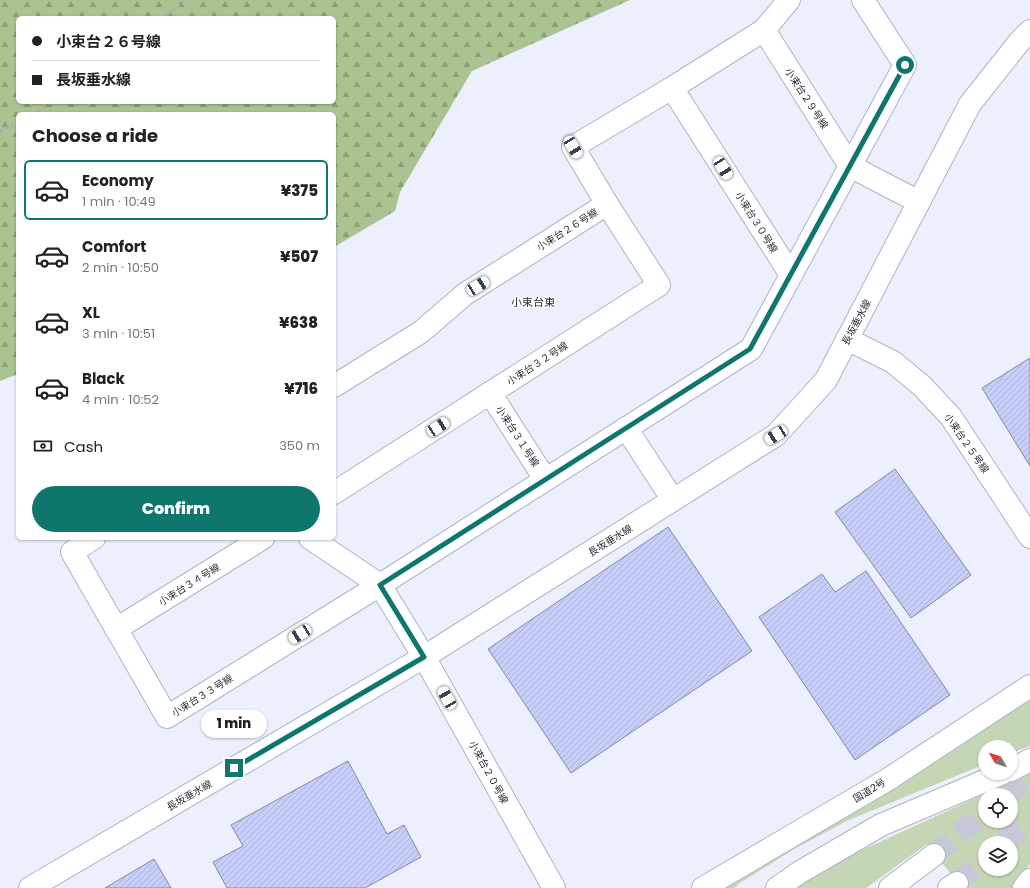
<!DOCTYPE html>
<meta charset="utf-8">
<style>
:root{--surface:#fff;--page:#f2f2f2;--text:#222;--muted:#767676;--line:#e0e0e0;--accent:#0f766e}
body{margin:0;font-family:Poppins,"Noto Sans JP",sans-serif;background:var(--page);color:var(--text);height:100vh;display:flex;flex-direction:column;font-size:15px;white-space:nowrap}
*{box-sizing:border-box;margin:0}
p{font-size:13px;color:var(--muted)}
.icon{flex:none;width:22px;height:22px;fill:none;stroke:currentColor;stroke-width:2;stroke-linecap:round;stroke-linejoin:round}
.map{position:relative;flex:1;overflow:hidden}
.panel{position:absolute;left:16px;top:112px;width:320px;height:428px;display:flex;flex-direction:column;background:var(--surface);border-radius:6px;box-shadow:0 1px 3px #0004}
.panel>*{flex:none}
.top-card{position:absolute;left:16px;top:16px;width:320px;height:88px;border-radius:6px;box-shadow:0 1px 3px #0004;display:grid;align-content:center;height:88px;padding:0 16px;background:var(--surface)}
.needle{width:26px;rotate:309deg}
.fabs{position:absolute;left:978px;top:740px;display:grid;gap:8px}
.fabs a{display:grid;place-items:center;width:40px;height:40px;border-radius:50%;background:var(--surface);box-shadow:0 1px 3px #0004;font-size:20px}
.end{position:absolute;width:18px;height:18px;margin:-9px;border:5px solid #0f766e;background:#fff;box-shadow:0 0 0 2px #fff}
.from{border-radius:50%}
.bubble{position:absolute;height:28px;border-radius:14px;background:var(--surface);box-shadow:0 1px 3px #0004;font-size:13px;font-weight:800;line-height:28px;text-align:center}
.car{position:absolute;width:12px;height:24px;margin:-12px -6px;border-radius:5px;box-shadow:0 0 3px 1px #0007;background:linear-gradient(#fff 24%,#345 0 40%,#fff 0 76%,#345 0 86%,#fff 0)}
.top-card b{display:flex;align-items:center;gap:14px;height:38px;font-size:15px}
.top-card b+b{border-top:1px solid var(--line)}
.top-card i{width:10px;height:10px;background:var(--text)}
ul{padding:0;list-style:none}
li{display:flex;align-items:center;gap:12px;height:60px;margin:0 8px 6px;padding:0 8px;border:2px solid transparent;border-radius:6px}
li div{flex:1}
li b{display:block;font-size:15px}
li em{font-style:normal;font-weight:800}
li.active{border-color:var(--accent)}
li>.icon{width:36px;height:36px;stroke-width:1.5}
h2{padding:0 16px;font-size:18px;line-height:48px}
.pay{display:flex;align-items:center;gap:10px;height:44px;padding:0 16px;font-size:15px}
.pay p{margin-inline-start:auto}
.button{display:flex;gap:8px;margin-top:auto;padding:8px 16px}
.button a{flex:1;height:46px;border-radius:24px;background:var(--accent);color:#fff;font-size:16px;font-weight:800;line-height:46px;text-align:center}
.map>svg:first-child{display:block}
</style>
<div class="map">
<svg width="1030" height="888" viewBox="0 0 1030 888">
<defs>
<pattern id="forest-firs" width="22" height="20" patternUnits="userSpaceOnUse"><rect width="22" height="20" fill="#abc390"/><path d="M5 1l3.5 6h-7zM16 11l3.5 6h-7z" fill="#8c9f76"/></pattern>
<pattern id="building-hatch" width="6" height="6" patternUnits="userSpaceOnUse"><rect width="6" height="6" fill="#c6cef9"/><path d="M-1 1l2-2M0 6l6-6M5 7l2-2" fill="none" stroke="#aab1d6"/></pattern>
</defs>
<rect width="100%" height="100%" fill="#eceffe"/>
<g fill="#c5d6b4" fill-rule="evenodd">
<path d="M1030 695V746L1011 753V747H985V764L849 820 794 849 740 883 734 888H720Z"/>
<path d="M1030 773V864L1013 888H962L927 844 866 888H796L836 862ZM985 795H1011V821H985ZM985 843H1011V869H985Z"/>
</g>
<path fill="url(#forest-firs)" fill-rule="evenodd" d="M0 0H630L472 71 400 192 395 211 334 247V114H18V374L0 381ZM18 18H334V102H18Z"/>
<g fill="url(#building-hatch)" stroke="#868997">
<path d="M1030 358V466L982 388Z"/>
<path d="M895 469 971 575 911 618 835 512Z"/>
<path d="M668 527 752 651 571 773 488 649Z"/>
<path d="M866 571 950 695 855 760 759 617 822 574 835 592Z"/>
<path d="M348 761 387 834 404 825 421 857 365 888H227L213 862 243 846 231 825Z"/>
<path d="M154 859 171 888H105Z"/>
</g>
<g fill="none" stroke-linecap="round" stroke-linejoin="round">
<g stroke="#c6c9d6" stroke-width="22" stroke-dasharray="22 11" stroke-linecap="butt">
<path d="M1006 795 1030 775"/>
<path d="M1004 843 1030 821"/>
<path d="M934 855 985 812"/>
<path d="M957 883 985 859"/>
</g>
<defs>
<g id="minor">
<path d="M764 30 850 166 919 202"/>
<path d="M672 88 791 275"/>
<path d="M847 339 893 362 922 386 951 417 1030 537"/>
<path d="M334 386 421 332 465 294 607 204 573 147 672 88 764 30 789 0"/>
<path d="M490 393 545 479"/>
<path d="M626 428 673 500"/>
<path d="M334 493 659 285 607 204"/>
<path d="M94 538 72 552 167 717 380 585 751 349 905 65 863 0"/>
<path d="M310 538 380 585 424 657 554 888"/>
<path d="M116 629 263 538"/>
</g>
<path id="major" d="M30 888 424 657 776 435 826 380 970 104 1020 41 1030 31"/>
<g id="highway">
<path d="M1011 770 1030 760"/>
<path d="M703 888 887 780 1030 686"/>
<path d="M777 888 800 872 881 825 1003 773"/>
<path d="M890 888 934 855"/>
<path d="M949 888 957 883"/>
<path d="M1024 888 1030 880"/>
</g>
</defs>
<use href="#minor" stroke="#afb3c1" stroke-width="24"/>
<use href="#major" stroke="#afb3c1" stroke-width="24"/>
<use href="#highway" stroke="#afb3c1" stroke-width="24"/>
<g stroke="#a9abb7" stroke-width="2.5" stroke-dasharray="3 3" stroke-linecap="butt">
<path d="M163 18 186 0"/>
<path d="M33 114 43 109 52 102"/>
<path d="M0 131 18 122"/>
</g>
<use href="#minor" stroke="#fff" stroke-width="22"/>
<use href="#major" stroke="#fff" stroke-width="22"/>
<use href="#highway" stroke="#fff" stroke-width="22"/>
</g>
<g fill="none" stroke-linecap="round" stroke-linejoin="round">
<path stroke="#0f766e" stroke-width="5" d="M234 768 424 657 380 585 750 349 905 65"/>
</g>
<g text-anchor="middle" stroke-width="3" stroke-linejoin="round" paint-order="stroke">
<g font-size="10" fill="#2e2f35" stroke="#fff">
<text transform="translate(807 98) rotate(57)" y="4">小束台２９号線</text>
<text transform="translate(757 222) rotate(58)" y="4">小束台３０号線</text>
<text transform="translate(567 229) rotate(-32)" y="4">小束台２６号線</text>
<text transform="translate(856 322) rotate(-62)" y="4">長坂垂水線</text>
<text transform="translate(537 363) rotate(-33)" y="4">小束台３２号線</text>
<text transform="translate(518 436) rotate(57)" y="4">小束台３１号線</text>
<text transform="translate(967 443) rotate(55)" y="4">小束台２５号線</text>
<text transform="translate(610 540) rotate(-32)" y="4">長坂垂水線</text>
<text transform="translate(189 584) rotate(-32)" y="4">小束台３４号線</text>
<text transform="translate(202 695) rotate(-32)" y="4">小束台３３号線</text>
<text transform="translate(489 772) rotate(61)" y="4">小束台２０号線</text>
<text transform="translate(869 790) rotate(-31)" y="4">国道2号</text>
<text transform="translate(189 795) rotate(-30)" y="4">長坂垂水線</text>
</g>
<g font-size="11" fill="#2e2f35" stroke="#fff">
<text x="533" y="306">小束台東</text>
</g>
</g>
</svg>
<div class="fabs">
<a><svg class="needle" viewBox="-14 -14 28 28"><path d="M0-13l5 13h-10z" fill="#e53935"/><path d="M0 13l5-13h-10z" fill="#767676"/></svg></a>
<a><svg class="icon" aria-label="locate" viewBox="0 0 24 24"><circle cx="12" cy="12" r="6"/><path d="M12 2v4M12 18v4M2 12h4M18 12h4"/></svg></a>
<a><svg class="icon" aria-label="layers" viewBox="0 0 24 24"><path d="M12 4l9 5-9 5-9-5zM3 14l9 5 9-5"/></svg></a>
</div>
<i class="end from" style="left:905px;top:65px"></i>
<i class="end" style="left:234px;top:768px"></i>
<div class="bubble" style="left:201px;top:710px;width:66px">1 min</div>
<i class="car" style="left:573px;top:147px;rotate:149deg"></i>
<i class="car" style="left:723px;top:168px;rotate:148deg"></i>
<i class="car" style="left:478px;top:286px;rotate:58deg"></i>
<i class="car" style="left:438px;top:427px;rotate:57deg"></i>
<i class="car" style="left:776px;top:435px;rotate:238deg"></i>
<i class="car" style="left:300px;top:634px;rotate:238deg"></i>
<i class="car" style="left:447px;top:698px;rotate:330deg"></i>
<div class="top-card">
<b><i class="from"></i>小束台２６号線</b>
<b><i></i>長坂垂水線</b>
</div>
<section class="panel">
<h2>Choose a ride</h2>
<ul>
<li class="active"><svg class="icon" aria-label="car" viewBox="0 0 24 24"><path d="M5 17H2v-5l4-1 3-4h7l3 4 3 1v5h-3M9 17h6M6 11h13"/><circle cx="7" cy="17" r="2"/><circle cx="17" cy="17" r="2"/></svg><div><b>Economy</b><p>1 min · 10:49</p></div><em>¥375</em></li>
<li><svg class="icon" aria-label="car" viewBox="0 0 24 24"><path d="M5 17H2v-5l4-1 3-4h7l3 4 3 1v5h-3M9 17h6M6 11h13"/><circle cx="7" cy="17" r="2"/><circle cx="17" cy="17" r="2"/></svg><div><b>Comfort</b><p>2 min · 10:50</p></div><em>¥507</em></li>
<li><svg class="icon" aria-label="car" viewBox="0 0 24 24"><path d="M5 17H2v-5l4-1 3-4h7l3 4 3 1v5h-3M9 17h6M6 11h13"/><circle cx="7" cy="17" r="2"/><circle cx="17" cy="17" r="2"/></svg><div><b>XL</b><p>3 min · 10:51</p></div><em>¥638</em></li>
<li><svg class="icon" aria-label="car" viewBox="0 0 24 24"><path d="M5 17H2v-5l4-1 3-4h7l3 4 3 1v5h-3M9 17h6M6 11h13"/><circle cx="7" cy="17" r="2"/><circle cx="17" cy="17" r="2"/></svg><div><b>Black</b><p>4 min · 10:52</p></div><em>¥716</em></li>
</ul>
<div class="pay"><svg class="icon" aria-label="cash" viewBox="0 0 24 24"><path d="M3 7h18v10H3z"/><circle cx="12" cy="12" r="2"/></svg>Cash<p>350 m</p></div>
<div class="button"><a>Confirm</a></div>
</section>
</div>
